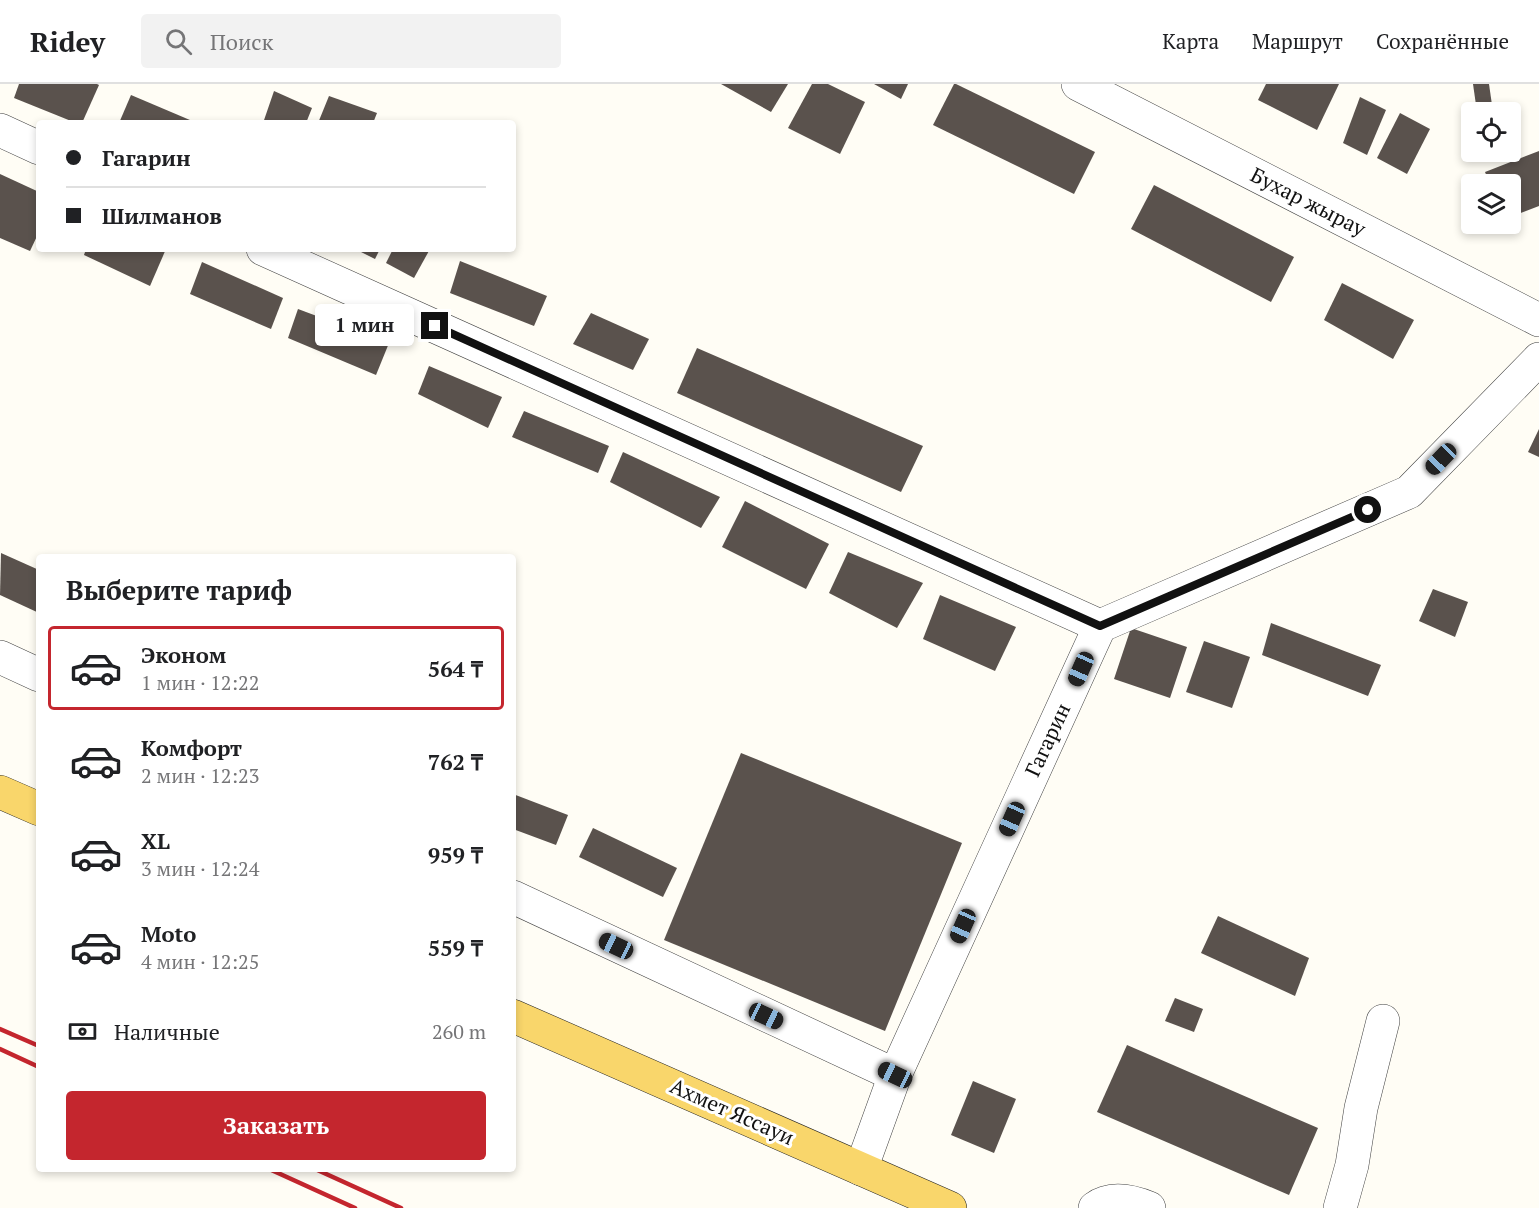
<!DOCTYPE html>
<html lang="ru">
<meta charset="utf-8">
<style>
:root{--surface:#fff;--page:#f2f2f2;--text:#202124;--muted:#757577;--line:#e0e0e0;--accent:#c4262e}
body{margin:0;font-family:"PT Serif",serif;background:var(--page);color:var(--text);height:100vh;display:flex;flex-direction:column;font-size:22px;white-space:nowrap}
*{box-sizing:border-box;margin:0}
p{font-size:20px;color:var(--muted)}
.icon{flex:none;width:33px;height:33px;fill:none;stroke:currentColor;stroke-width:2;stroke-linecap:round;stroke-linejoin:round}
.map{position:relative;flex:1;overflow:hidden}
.sheet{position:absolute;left:36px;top:470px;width:480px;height:618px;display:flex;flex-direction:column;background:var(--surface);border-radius:6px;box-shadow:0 3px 9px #0003}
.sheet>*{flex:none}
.guide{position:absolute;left:36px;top:36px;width:480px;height:132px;border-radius:6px;box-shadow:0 3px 9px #0003;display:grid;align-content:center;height:132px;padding:0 30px;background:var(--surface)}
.buttons{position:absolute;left:1461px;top:18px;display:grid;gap:12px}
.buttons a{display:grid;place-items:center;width:60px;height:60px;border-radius:6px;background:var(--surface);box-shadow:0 3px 9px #0003;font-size:30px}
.end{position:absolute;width:27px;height:27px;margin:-14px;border:8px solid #111;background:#fff;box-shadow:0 0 0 3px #fff}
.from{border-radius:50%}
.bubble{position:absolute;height:42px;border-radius:6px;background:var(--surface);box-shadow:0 3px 9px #0003;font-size:20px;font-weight:800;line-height:42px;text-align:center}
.car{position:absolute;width:18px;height:36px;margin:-18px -9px;border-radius:8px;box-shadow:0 0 4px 2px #0007;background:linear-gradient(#222 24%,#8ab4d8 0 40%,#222 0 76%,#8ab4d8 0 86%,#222 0)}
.guide b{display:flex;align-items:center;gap:21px;height:57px;font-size:22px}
.guide b+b{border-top:2px solid var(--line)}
.guide i{width:15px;height:15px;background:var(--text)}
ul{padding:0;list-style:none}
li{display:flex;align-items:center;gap:18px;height:84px;margin:0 12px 9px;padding:0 18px;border:3px solid transparent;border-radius:6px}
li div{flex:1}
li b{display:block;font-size:22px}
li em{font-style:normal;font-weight:800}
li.active{border-color:var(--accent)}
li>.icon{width:54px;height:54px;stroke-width:1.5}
h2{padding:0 30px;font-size:27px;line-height:72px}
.pay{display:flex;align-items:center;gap:15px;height:66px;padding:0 30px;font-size:22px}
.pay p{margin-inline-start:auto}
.action{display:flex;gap:12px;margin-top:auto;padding:12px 30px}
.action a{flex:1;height:69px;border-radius:6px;background:var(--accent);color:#fff;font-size:24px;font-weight:800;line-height:69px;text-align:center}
header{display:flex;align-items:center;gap:36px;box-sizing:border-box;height:84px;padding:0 30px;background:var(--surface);border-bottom:2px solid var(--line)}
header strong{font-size:28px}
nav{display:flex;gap:33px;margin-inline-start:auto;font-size:21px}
.search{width:420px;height:54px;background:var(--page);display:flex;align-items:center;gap:15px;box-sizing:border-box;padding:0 21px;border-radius:6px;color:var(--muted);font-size:22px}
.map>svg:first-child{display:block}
</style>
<header>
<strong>Ridey</strong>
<div class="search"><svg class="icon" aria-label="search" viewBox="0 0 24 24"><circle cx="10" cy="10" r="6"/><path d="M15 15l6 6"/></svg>Поиск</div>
<nav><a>Карта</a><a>Маршрут</a><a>Сохранённые</a></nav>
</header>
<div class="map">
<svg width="1539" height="1124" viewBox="0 0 1539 1124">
<rect width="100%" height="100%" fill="#fffdf5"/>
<g fill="#5a524d">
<path d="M19 0H97L99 1 82 39H76L14 14Z"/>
<path d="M721 0H788L771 28Z"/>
<path d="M812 0H828L865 18 840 70 788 44Z"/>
<path d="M874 0H908L901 15Z"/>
<path d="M954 0H956L1095 68 1074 110 933 41Z"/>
<path d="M1266 0H1339L1317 46 1258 16Z"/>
<path d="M1473 0H1489L1493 28H1477Z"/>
<path d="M274 7 312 24 306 39H263Z"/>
<path d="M131 11 197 39H119Z"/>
<path d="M329 12 377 29 373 39H318Z"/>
<path d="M1360 13 1386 26 1367 71 1343 59Z"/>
<path d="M1400 29 1430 45 1407 90 1377 74Z"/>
<path d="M1539 67V122L1510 133V100H1490L1485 88Z"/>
<path d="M0 90 39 108V148L30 167 0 154Z"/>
<path d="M1154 101 1294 173 1271 218 1131 145Z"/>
<path d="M86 165H166L150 202 84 171Z"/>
<path d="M355 165H380L375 175Z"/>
<path d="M393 165H430L414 194 386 179Z"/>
<path d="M460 177 547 212 534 242 450 209Z"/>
<path d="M202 178 283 214 271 245 190 210Z"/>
<path d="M1342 199 1414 236 1393 275 1324 236Z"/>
<path d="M298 225 389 259 376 291 288 254Z"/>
<path d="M591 229 649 255 633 286 573 260Z"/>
<path d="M697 264 923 362 901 408 677 309Z"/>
<path d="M429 282 502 313 488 344 418 310Z"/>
<path d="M524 327 609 362 598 389 512 353Z"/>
<path d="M1539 345V373L1528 368Z"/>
<path d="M623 368 720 413 701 444 610 398Z"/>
<path d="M745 417 829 460 806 505 722 463Z"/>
<path d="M848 468 923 499 897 544 829 509Z"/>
<path d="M1 469 39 486V529L0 511Z"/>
<path d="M1433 505 1468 518 1455 553 1419 537Z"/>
<path d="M940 511 1016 543 995 587 923 555Z"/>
<path d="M1271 539 1381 581 1368 612 1262 571Z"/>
<path d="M1131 544 1187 563 1170 614 1114 595Z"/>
<path d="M1204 557 1250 573 1232 624 1186 608Z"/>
<path d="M741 669 962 759 885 947 664 856Z"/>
<path d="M513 710 568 731 556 761 513 745Z"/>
<path d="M593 744 677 784 663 813 579 773Z"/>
<path d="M1218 832 1309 874 1295 912 1201 869Z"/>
<path d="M1175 914 1203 925 1194 948 1165 937Z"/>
<path d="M1127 961 1318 1044 1289 1111 1097 1028Z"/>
<path d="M973 997 1016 1015 994 1069 951 1051Z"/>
</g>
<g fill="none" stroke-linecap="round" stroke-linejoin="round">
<defs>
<g id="minor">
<path d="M1078 0 1539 236"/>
<path d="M0 46 39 64"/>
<path d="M263 165 1100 542"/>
<path d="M0 573 39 591"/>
<path d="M513 813 895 991"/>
<path d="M861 1085 895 991 1100 542 1409 408 1539 275"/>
<path d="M1095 1124C1111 1112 1132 1117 1149 1124"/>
<path d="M1340 1124 1352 1081 1361 1024 1383 937"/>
</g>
<g id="major">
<path d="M0 708 39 725"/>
<path d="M513 932 950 1124"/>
</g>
</defs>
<use href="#minor" stroke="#444" stroke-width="34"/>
<use href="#major" stroke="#222" stroke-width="34"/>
<use href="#minor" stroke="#fff" stroke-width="33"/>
<use href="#major" stroke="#f9d66b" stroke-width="33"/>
<g stroke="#c4262e" stroke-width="4.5">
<path d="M0 945 39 962"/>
<path d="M0 965 39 983"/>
<path d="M267 1084 355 1124"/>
<path d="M313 1084 401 1124"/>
</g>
</g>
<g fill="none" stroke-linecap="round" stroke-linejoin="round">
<path stroke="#111" stroke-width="8" d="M435 242 1100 542 1368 426"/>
</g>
<g text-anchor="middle" stroke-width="6" stroke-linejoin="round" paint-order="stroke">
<g font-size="21" fill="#111" stroke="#fff">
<text transform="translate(1308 118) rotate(27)" y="7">Бухар жырау</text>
<text transform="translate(1048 656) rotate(-65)" y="7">Гагарин</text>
<text transform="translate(732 1028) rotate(24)" y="7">Ахмет Яссауи</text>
</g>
</g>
</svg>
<div class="buttons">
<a><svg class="icon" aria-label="locate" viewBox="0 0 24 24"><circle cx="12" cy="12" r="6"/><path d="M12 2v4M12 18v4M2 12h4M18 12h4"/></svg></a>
<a><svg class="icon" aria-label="layers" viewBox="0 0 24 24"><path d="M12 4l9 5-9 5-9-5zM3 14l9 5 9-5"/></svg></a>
</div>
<i class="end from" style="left:1368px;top:426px"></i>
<i class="end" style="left:435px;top:242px"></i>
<div class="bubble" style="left:315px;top:220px;width:99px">1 мин</div>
<i class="car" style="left:1441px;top:375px;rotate:224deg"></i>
<i class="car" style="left:1081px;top:585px;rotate:204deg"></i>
<i class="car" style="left:1012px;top:735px;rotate:204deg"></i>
<i class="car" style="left:963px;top:842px;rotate:204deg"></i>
<i class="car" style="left:616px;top:862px;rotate:295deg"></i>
<i class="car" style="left:766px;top:932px;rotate:115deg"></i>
<i class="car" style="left:895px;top:991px;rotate:295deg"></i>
<div class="guide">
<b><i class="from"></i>Гагарин</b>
<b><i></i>Шилманов</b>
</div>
<section class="sheet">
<h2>Выберите тариф</h2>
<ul>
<li class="active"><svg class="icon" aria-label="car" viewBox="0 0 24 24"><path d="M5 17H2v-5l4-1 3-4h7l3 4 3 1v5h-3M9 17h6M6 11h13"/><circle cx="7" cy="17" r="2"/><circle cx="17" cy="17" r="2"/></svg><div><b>Эконом</b><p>1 мин · 12:22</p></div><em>564 ₸</em></li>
<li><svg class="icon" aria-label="car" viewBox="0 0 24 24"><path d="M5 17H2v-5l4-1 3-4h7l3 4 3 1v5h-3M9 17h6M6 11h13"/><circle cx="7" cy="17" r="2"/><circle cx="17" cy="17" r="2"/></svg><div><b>Комфорт</b><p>2 мин · 12:23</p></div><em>762 ₸</em></li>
<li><svg class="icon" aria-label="car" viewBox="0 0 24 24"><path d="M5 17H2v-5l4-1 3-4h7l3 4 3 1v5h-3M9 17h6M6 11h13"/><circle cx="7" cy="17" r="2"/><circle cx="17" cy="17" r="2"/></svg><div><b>XL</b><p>3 мин · 12:24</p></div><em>959 ₸</em></li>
<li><svg class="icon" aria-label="car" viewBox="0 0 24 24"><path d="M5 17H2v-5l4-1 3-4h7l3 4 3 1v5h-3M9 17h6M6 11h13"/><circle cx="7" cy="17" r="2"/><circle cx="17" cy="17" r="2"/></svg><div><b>Moto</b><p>4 мин · 12:25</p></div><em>559 ₸</em></li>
</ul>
<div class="pay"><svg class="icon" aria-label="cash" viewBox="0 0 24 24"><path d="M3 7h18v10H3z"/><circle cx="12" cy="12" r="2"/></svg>Наличные<p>260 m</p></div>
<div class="action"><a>Заказать</a></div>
</section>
</div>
